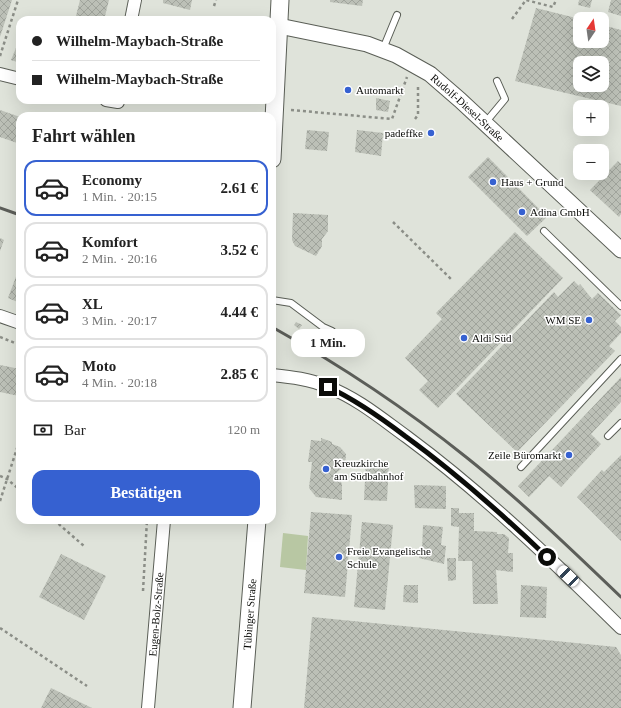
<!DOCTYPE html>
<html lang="de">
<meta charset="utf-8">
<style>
:root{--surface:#fff;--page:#f2f2f2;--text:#222;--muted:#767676;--line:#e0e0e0;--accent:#3661d1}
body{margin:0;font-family:"Times New Roman",serif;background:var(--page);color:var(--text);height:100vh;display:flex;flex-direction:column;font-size:15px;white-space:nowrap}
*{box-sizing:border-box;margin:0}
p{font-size:13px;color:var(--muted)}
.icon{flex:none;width:22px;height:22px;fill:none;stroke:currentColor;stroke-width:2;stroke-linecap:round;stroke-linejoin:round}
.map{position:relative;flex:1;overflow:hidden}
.drawer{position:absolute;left:16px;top:112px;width:260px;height:412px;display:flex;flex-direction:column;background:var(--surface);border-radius:12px;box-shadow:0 4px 16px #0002}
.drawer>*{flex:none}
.hud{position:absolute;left:16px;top:16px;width:260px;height:88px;border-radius:12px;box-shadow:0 4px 16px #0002;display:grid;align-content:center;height:88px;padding:0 16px;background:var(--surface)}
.needle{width:26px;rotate:13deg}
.controls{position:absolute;left:573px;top:12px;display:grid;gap:8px}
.controls a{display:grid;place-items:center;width:36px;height:36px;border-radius:8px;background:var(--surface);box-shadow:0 4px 16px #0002;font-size:20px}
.end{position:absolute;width:18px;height:18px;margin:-9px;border:5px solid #0b0c09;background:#fff;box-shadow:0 0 0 2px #fff}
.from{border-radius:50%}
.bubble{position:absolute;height:28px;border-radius:12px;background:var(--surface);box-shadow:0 4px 16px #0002;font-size:13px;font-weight:700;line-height:28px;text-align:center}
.car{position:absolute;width:12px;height:24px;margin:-12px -6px;border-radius:5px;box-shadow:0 0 3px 1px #0007;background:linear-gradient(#fff 24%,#345 0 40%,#fff 0 76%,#345 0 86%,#fff 0)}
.hud b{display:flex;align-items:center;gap:14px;height:38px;font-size:15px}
.hud b+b{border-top:1px solid var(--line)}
.hud i{width:10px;height:10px;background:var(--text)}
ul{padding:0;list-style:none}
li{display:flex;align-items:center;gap:12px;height:56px;margin:0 8px 6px;padding:0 8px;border:2px solid var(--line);border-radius:12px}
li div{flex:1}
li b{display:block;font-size:15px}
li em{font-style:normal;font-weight:700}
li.current{border-color:var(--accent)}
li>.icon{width:36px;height:36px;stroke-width:1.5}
h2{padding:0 16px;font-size:18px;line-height:48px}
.pay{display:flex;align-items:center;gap:10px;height:44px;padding:0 16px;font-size:15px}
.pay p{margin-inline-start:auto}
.primary-button{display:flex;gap:8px;margin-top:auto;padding:8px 16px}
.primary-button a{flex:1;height:46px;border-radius:12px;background:var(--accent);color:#fff;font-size:16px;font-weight:700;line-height:46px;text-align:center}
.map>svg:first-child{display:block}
</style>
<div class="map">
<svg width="621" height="708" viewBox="0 0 621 708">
<defs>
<pattern id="building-cross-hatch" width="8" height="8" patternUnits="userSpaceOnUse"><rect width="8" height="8" fill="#bcc0b7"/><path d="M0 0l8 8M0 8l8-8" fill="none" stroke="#a0a49c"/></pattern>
</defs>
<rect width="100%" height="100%" fill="#dfe3da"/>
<path fill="#b8c7a3" d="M283 533 308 536 306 570 280 567Z"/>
<g fill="url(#building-cross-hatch)" fill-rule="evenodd">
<path d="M0 0H12L0 37Z"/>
<path d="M80 0H109L104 20H75Z"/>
<path d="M163 0H192L190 10 163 3Z"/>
<path d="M330 0H363L362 6 330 2Z"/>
<path d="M579 0H592L590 8 578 5Z"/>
<path d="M611 0H621V16L608 12Z"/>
<path d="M536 8 580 19V41H602V25L621 30V106L515 81ZM580 63H602V85H580Z"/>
<path d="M16 48 20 49V63L11 60Z"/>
<path d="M376 98 390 101 388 112 376 110Z"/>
<path d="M0 110 20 117V144L0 137Z"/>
<path d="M307 130 329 132 327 151 305 149Z"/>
<path d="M357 130 383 133 381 156 355 152Z"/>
<path d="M488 157 547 217 527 236 468 177Z"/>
<path d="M618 161 621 164V214L619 217 590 190Z"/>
<path d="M293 213 328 215V231L322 239V246L316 256 295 246 292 240Z"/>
<path d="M515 232 563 278 438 408 419 390 428 381 405 358 442 319 436 313Z"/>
<path d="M0 238 4 240 0 251Z"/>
<path d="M20 266V303L8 298Z"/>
<path d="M574 281 579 286 580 284 592 299 598 293 621 315 615 321 621 327V333L609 346 615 351 517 452 456 394 554 292 558 297Z"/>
<path d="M296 322 302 325 299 329 294 325Z"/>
<path d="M0 365 20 369 19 396 0 392Z"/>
<path d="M621 377V402L591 434 601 444 561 487 549 476 529 497 518 486Z"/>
<path d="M321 438 332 442V444L340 447 346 454 345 466 336 473 342 484V500L316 497 309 488 312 462H308L311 440 321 441Z"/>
<path d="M621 455V541L577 497 602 470 604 472Z"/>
<path d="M366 460 389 461 387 501 364 500Z"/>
<path d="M414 485 446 486V509L415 508Z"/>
<path d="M451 508H459V513H474V531L497 532V534H504L509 538 508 553H513V572L496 570 498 604H473L472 561H458L459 527 451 526Z"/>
<path d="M311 512 352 515 345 597 304 593Z"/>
<path d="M362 522 393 525 385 610 354 607Z"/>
<path d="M423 525 443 527 441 545 446 546 444 564 419 558 420 551H422Z"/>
<path d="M61 554 106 576 84 620 39 597Z"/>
<path d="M447 558H456V580L448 581Z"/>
<path d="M404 585H418V603L403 602Z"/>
<path d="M521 585 547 587 546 618 520 617Z"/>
<path d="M312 617 616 647 621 655V708H304Z"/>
<path d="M51 688 92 708H41Z"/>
</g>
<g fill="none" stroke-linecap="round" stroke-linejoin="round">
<defs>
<g id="service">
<path d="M383 49 397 15"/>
<path d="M485 123 505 99 497 81"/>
<path d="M544 231 621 306"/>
<path d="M272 300 291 303 323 327 332 331"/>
<path d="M608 436 621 423"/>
<path d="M521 467 621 359"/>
</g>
<g id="minor">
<path d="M131 20 135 0"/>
<path d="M0 74 20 79"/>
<path d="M106 100 118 102V100"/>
<path d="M0 316 20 323"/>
<path d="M272 375C291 377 310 379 328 387 357 398 382 419 407 437 484 494 553 561 621 628"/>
<path id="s1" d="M148 708 164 520"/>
</g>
<g id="tertiary">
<path id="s2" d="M279 26 367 44 396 55 430 74 460 100 621 250"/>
</g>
<g id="secondary">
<path d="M272 159 280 0"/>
<path id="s3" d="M242 708 257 520"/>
</g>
</defs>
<use href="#service" stroke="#5a5e56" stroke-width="8"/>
<use href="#minor" stroke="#5a5e56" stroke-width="14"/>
<use href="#tertiary" stroke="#5a5e56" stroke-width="17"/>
<use href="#secondary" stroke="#5a5e56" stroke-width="19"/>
<g stroke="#8b8e87" stroke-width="2.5" stroke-dasharray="3 3" stroke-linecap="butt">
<path d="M214 6 216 0"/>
<path d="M512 19 526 0 553 7 556 0"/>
<path d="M0 56 18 0"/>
<path d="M291 110 392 119 407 77"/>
<path d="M415 119 418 115V84"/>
<path d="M393 222 452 280"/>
<path d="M0 337 20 345"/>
<path d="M0 476 7 479 20 490"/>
<path d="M0 501 20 439"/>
<path d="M54 520 84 546"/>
<path d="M143 591 147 520"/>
<path d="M0 628 87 686"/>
</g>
<use href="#service" stroke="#fff" stroke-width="6"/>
<use href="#minor" stroke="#fff" stroke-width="12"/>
<use href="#tertiary" stroke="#fff" stroke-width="15"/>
<use href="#secondary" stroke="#fff" stroke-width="17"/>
<g stroke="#5c5e59" stroke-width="3">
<path d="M0 208 20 215"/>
<path d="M272 327C340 365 405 408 466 457 520 500 571 549 621 597"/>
</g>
</g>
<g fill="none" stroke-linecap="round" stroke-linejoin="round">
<path stroke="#0b0c09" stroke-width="5" d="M328 387C356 400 380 417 405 436 456 473 502 514 547 557"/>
</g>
<g fill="#3661d1" stroke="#fff" stroke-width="1.5">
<circle cx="348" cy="90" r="4"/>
<circle cx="431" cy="133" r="4"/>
<circle cx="493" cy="182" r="4"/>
<circle cx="522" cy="212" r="4"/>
<circle cx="589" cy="320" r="4"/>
<circle cx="464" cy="338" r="4"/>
<circle cx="569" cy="455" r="4"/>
<circle cx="326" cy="469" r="4"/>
<circle cx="339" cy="557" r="4"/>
</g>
<g text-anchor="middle" stroke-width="3" stroke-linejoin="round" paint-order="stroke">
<g font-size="11" fill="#0b0c09" stroke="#fff" text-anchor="start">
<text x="356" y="94">Automarkt</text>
<text x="423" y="137" text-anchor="end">padeffke</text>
<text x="501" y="186">Haus + Grund</text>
<text x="530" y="216">Adina GmbH</text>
<text x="581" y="324" text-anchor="end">WM SE</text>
<text x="472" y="342">Aldi Süd</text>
<text x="561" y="459" text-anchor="end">Zeile Büromarkt</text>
<text x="334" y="467">Kreuzkirche<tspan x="334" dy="13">am Südbahnhof</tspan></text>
<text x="347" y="555">Freie Evangelische<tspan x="347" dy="13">Schule</tspan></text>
</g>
<g font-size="11" fill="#0b0c09" stroke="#fff">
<text dy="4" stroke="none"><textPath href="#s2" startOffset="210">Rudolf-Diesel-Straße</textPath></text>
<text dy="4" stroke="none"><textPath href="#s1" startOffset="94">Eugen-Bolz-Straße</textPath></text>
<text dy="4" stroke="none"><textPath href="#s3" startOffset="94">Tübinger Straße</textPath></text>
</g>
</g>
</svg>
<div class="controls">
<a><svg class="needle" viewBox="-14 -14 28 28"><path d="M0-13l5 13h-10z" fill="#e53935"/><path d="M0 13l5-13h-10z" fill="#767676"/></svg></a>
<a><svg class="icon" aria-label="layers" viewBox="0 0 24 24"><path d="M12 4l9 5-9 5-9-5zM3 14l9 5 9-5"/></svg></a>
<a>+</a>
<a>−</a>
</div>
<i class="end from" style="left:547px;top:557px"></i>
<i class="end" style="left:328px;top:387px"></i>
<div class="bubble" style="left:291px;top:329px;width:74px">1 Min.</div>
<i class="car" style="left:568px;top:576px;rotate:314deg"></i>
<div class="hud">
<b><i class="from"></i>Wilhelm-Maybach-Straße</b>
<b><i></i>Wilhelm-Maybach-Straße</b>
</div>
<section class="drawer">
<h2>Fahrt wählen</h2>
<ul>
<li class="current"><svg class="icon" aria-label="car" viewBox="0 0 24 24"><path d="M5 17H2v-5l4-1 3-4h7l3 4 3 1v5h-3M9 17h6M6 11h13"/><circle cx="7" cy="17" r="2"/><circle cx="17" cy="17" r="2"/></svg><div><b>Economy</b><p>1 Min. · 20:15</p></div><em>2.61 €</em></li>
<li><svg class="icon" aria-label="car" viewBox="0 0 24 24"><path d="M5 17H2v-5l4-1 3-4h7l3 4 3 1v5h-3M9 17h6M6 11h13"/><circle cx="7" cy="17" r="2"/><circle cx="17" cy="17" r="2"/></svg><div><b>Komfort</b><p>2 Min. · 20:16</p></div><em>3.52 €</em></li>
<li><svg class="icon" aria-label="car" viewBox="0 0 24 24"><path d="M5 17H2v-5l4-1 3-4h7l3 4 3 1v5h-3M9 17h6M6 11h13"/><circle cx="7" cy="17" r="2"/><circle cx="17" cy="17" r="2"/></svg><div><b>XL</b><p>3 Min. · 20:17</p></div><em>4.44 €</em></li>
<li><svg class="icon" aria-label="car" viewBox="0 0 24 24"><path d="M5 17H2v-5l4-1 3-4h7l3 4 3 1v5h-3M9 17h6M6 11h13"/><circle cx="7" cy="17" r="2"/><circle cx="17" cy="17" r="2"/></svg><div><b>Moto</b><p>4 Min. · 20:18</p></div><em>2.85 €</em></li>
</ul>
<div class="pay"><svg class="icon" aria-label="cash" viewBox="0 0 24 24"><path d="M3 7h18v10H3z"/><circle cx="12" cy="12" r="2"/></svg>Bar<p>120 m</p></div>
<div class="primary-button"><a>Bestätigen</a></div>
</section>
</div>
